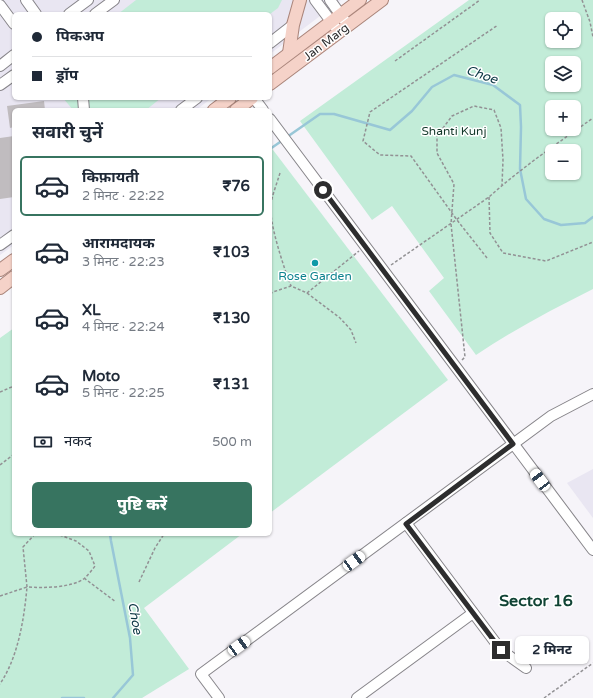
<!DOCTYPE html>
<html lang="hi">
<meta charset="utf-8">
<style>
:root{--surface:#fff;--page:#f6f6f7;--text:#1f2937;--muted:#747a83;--line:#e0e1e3;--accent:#377460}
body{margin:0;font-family:"Varela Round","Noto Sans Devanagari",sans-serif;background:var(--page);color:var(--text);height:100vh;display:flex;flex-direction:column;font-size:15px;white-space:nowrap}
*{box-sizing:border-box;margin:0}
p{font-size:13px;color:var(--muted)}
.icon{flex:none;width:22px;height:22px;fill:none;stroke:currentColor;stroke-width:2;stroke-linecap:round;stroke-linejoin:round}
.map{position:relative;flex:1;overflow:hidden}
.details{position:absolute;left:12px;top:108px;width:260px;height:428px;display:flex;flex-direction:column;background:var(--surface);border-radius:6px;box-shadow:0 1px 3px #0004}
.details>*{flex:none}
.banner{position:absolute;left:12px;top:12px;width:260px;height:88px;border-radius:6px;box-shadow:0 1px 3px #0004;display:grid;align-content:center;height:88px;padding:0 20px;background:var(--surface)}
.buttons{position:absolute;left:545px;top:12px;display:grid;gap:8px}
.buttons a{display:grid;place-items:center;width:36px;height:36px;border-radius:6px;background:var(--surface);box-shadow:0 1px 3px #0004;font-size:20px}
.end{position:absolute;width:18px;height:18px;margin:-9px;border:5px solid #2d2d2e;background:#fff;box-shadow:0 0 0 2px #fff}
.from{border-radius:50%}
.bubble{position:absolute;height:28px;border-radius:6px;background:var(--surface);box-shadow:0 1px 3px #0004;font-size:13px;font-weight:800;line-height:28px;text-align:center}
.car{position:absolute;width:12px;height:24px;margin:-12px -6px;border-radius:5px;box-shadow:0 0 3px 1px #0007;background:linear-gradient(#fff 24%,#345 0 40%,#fff 0 76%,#345 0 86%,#fff 0)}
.banner b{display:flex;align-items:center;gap:14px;height:38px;font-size:15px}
.banner b+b{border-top:1px solid var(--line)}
.banner i{width:10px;height:10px;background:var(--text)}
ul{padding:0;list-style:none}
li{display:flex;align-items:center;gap:12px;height:60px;margin:0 8px 6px;padding:0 12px;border:2px solid transparent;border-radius:6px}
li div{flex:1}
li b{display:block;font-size:15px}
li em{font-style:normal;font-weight:800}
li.selected{border-color:var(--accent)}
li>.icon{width:36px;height:36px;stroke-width:1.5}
h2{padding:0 20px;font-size:18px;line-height:48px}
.pay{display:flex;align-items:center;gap:10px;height:44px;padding:0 20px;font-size:15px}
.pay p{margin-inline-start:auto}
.action{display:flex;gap:8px;margin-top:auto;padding:8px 20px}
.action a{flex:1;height:46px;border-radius:6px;background:var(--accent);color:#fff;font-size:16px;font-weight:800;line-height:46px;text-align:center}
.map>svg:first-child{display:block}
</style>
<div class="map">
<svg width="593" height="698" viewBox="0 0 593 698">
<rect width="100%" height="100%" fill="#f6f4f9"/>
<g fill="#e9e6f2">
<path d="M0 0H341L270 54V14H14V98H212L196 110H14V245L0 255Z"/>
<path d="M593 469V518L567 483Z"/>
</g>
<g fill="#c2ecd8" fill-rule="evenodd">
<path d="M136 0H282L278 8 270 14H118Z"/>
<path d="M469 0H593V289C553 309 513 330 476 355L429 291 444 278 392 206 372 220 300 121ZM552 19H574V41H552ZM552 63H574V85H552ZM552 107H574V129H552ZM552 151H574V173H552Z"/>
<path d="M63 98H161L146 110H73Z"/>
<path d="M270 146 448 380 270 513Z"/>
<path d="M14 328V534H242L144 608 189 669 142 698H0V338Z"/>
</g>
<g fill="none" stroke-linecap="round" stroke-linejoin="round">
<g stroke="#98c7d7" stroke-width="2.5">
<path d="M287 137 320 114H334L390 130 412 111 432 87 454 75 493 85 520 105 521 127 520 169 526 199 544 219 561 225 585 223 593 217"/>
<path d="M270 149 283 140"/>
<path d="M110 534 111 541 130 638 133 675 113 698"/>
<path d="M62 698H84"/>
</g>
</g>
<g fill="#c0bcbf">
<path d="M44 101 45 110H14V127L10 128 7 106Z"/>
<path d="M14 136V197L0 199V138Z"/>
</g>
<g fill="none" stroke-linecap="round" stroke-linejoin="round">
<defs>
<g id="minor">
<path d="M26 0 36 14"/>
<path d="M315 0 339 32"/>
<path d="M330 0 345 21"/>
<path d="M0 5 14 24"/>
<path d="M69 14 88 0"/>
<path d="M95 14 114 0"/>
<path d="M270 43 293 25"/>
<path d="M0 66 14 55"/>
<path d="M0 85 14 75"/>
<path d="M83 98 84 110"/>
<path d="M254 98 263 110"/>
<path d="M181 110 197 98"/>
<path d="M270 119 593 550"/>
<path d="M0 245 14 235"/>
<path d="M406 523 501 650 526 668"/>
<path d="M219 698 201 674 551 416 593 394"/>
<path d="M357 698 473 613"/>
</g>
<g id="major">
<path d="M289 53 293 25 300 0"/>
<path d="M270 68 360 0"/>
<path d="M270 84 382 0"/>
<path d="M214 110 230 98"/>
<path d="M236 110 252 98"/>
<path d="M0 270 14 260"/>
<path d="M0 288 14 277"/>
</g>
</defs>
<use href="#minor" stroke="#87858a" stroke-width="12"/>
<use href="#major" stroke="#aa857b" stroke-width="14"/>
<g stroke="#929194" stroke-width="1.5" stroke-dasharray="3 2" stroke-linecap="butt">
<path d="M582 0 590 22 593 37"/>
<path d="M395 61 480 0"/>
<path d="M280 173C277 183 273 193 271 203 268 221 284 268 291 286"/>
<path d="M489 197 490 233 503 253 546 261 593 242"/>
<path d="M487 258 457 220 411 156 380 155 363 141 370 112 498 25"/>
<path d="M391 265 489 197C521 168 558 143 593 118"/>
<path d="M307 293 340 318 351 330 356 343"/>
<path d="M270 294 273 292 291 286 307 293 359 251"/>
<path d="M462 360 465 357 451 224 454 184 437 153V136L452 116 474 106 494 110 501 128 503 160 502 185"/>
<path d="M0 392 14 386"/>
<path d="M0 465 14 454"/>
<path d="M35 534 23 547 27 587C43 588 72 588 85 578 88 575 92 570 95 566L89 551 76 541 57 534"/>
<path d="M84 578 116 602"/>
<path d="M139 582 155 548 164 534"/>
<path d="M0 596 27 587C24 620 18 657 0 684"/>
<path d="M544 698 593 663"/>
</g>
<use href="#minor" stroke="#fff" stroke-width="10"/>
<use href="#major" stroke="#f5d2c8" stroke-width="12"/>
</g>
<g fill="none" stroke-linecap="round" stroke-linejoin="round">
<path stroke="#2d2d2e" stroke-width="5" d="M323 190 513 444 406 524 501 650"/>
</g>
<circle fill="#0f9aa8" stroke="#fff" stroke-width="1.5" cx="315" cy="263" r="4"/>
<g text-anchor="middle" stroke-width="3" stroke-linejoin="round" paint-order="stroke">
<g font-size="12" fill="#2d2d2e" stroke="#fff">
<text transform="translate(326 42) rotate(-37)" y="4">Jan Marg</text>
</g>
<g font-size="12" fill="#123829" stroke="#fff">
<text x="454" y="135">Shanti Kunj</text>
</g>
<g font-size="12" fill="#0d838f" stroke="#fff">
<text x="315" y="280">Rose Garden</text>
</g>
<g font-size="13" font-style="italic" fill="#0c3844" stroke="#fff">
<text transform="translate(482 74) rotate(19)" y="5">Choe</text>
<text transform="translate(136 618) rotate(80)" y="5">Choe</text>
</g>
<g font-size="16" font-weight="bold" fill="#104334" stroke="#fff">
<text x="536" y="606">Sector 16</text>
</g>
</g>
</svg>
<div class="buttons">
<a><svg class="icon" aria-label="locate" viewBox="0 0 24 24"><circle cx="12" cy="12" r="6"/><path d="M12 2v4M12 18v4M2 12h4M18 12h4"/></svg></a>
<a><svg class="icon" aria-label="layers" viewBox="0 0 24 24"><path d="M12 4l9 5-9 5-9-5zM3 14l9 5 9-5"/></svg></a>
<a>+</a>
<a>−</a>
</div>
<i class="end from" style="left:323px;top:190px"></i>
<i class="end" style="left:501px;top:650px"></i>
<div class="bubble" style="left:515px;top:636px;width:74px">2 मिनट</div>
<i class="car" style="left:540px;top:480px;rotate:323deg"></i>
<i class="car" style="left:354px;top:561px;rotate:54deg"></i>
<i class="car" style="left:239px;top:646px;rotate:54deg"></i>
<div class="banner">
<b><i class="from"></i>पिकअप</b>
<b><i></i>ड्रॉप</b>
</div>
<section class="details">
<h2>सवारी चुनें</h2>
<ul>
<li class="selected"><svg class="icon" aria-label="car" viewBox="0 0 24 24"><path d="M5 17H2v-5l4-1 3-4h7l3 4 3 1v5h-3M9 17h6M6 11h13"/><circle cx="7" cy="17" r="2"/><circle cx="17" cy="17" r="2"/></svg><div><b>किफ़ायती</b><p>2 मिनट · 22:22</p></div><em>₹76</em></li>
<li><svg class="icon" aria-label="car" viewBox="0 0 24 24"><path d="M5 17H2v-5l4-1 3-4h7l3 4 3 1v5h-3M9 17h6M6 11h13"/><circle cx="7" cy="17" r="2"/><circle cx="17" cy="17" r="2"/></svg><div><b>आरामदायक</b><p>3 मिनट · 22:23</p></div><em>₹103</em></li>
<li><svg class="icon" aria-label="car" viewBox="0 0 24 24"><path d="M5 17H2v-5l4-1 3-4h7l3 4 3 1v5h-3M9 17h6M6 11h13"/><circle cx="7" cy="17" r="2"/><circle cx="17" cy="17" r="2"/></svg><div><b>XL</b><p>4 मिनट · 22:24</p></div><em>₹130</em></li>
<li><svg class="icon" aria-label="car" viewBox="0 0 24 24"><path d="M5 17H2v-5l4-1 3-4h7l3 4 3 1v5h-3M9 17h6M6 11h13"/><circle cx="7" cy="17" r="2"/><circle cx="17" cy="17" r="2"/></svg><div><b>Moto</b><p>5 मिनट · 22:25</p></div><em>₹131</em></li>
</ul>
<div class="pay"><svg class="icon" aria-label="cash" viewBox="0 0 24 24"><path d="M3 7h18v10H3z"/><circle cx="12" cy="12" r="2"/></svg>नकद<p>500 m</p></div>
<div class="action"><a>पुष्टि करें</a></div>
</section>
</div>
